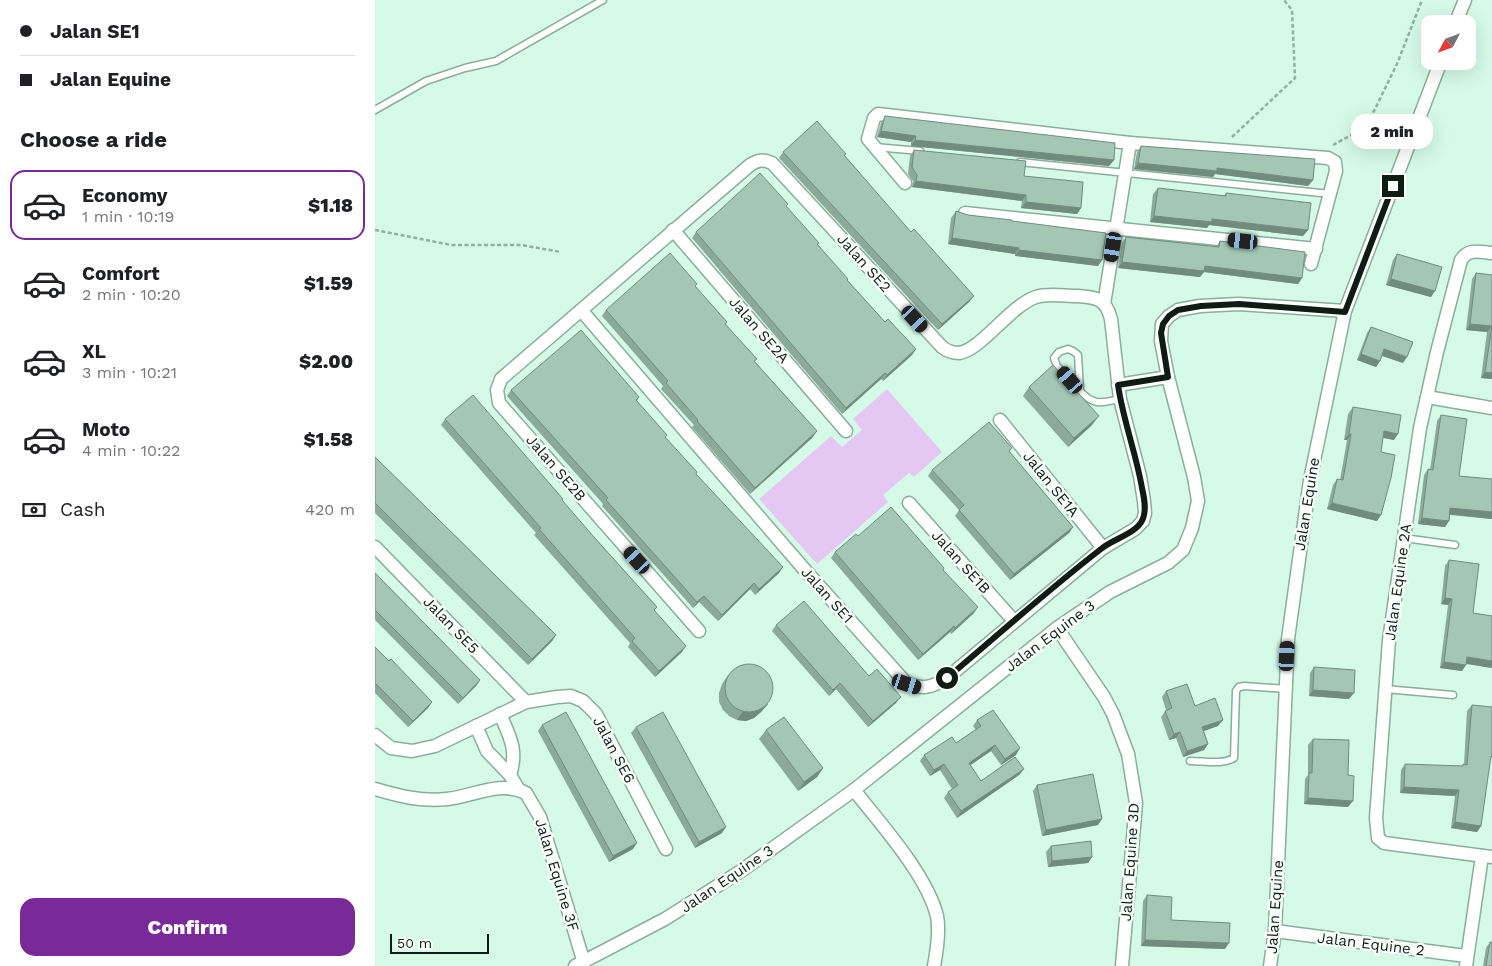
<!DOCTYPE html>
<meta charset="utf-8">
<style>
:root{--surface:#fff;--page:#f6f6f6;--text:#202124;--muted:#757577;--line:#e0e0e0;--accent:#79299a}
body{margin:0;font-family:"Work Sans",sans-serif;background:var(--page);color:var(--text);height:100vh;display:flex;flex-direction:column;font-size:19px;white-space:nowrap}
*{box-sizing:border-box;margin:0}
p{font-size:16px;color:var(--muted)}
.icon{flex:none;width:28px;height:28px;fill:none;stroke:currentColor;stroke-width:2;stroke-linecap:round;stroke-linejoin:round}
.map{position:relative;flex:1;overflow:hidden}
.details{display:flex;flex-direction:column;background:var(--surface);width:375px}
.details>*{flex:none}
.banner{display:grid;align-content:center;height:110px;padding:0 20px;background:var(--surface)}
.needle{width:32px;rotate:229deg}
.tools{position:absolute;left:1046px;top:15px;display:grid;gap:10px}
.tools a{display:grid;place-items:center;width:55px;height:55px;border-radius:10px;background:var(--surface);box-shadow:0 5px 20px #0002;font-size:25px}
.scale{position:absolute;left:15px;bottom:12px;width:99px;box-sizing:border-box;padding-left:5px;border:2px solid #0f1c16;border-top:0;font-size:14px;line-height:18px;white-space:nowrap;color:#0f1c16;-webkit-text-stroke:4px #f8fffb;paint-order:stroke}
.end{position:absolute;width:22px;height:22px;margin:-11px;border:6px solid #0f1c16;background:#fff;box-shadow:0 0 0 2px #fff}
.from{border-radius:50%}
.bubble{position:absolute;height:35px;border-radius:15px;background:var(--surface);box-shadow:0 5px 20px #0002;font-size:16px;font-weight:800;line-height:35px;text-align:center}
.car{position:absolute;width:15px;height:30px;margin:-15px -8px;border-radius:6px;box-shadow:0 0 4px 1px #0007;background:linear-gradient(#222 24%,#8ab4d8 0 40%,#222 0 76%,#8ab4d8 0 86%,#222 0)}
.banner b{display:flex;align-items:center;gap:18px;height:48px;font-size:19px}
.banner b+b{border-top:1px solid var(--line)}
.banner i{width:12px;height:12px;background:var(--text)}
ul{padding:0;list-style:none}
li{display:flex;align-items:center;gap:15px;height:70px;margin:0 10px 8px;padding:0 10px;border:2px solid transparent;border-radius:15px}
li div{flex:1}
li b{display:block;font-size:19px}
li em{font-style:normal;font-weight:800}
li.current{border-color:var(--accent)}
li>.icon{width:45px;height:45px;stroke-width:1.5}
h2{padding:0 20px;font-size:22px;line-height:60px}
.pay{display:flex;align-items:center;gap:12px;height:55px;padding:0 20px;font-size:19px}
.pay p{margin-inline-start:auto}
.cta{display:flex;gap:10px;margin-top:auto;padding:10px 20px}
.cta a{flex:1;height:58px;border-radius:15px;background:var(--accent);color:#fff;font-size:20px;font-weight:800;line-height:58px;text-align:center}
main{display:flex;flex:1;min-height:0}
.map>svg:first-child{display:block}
</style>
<main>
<section class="details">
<div class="banner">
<b><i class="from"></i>Jalan SE1</b>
<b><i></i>Jalan Equine</b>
</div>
<h2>Choose a ride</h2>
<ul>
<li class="current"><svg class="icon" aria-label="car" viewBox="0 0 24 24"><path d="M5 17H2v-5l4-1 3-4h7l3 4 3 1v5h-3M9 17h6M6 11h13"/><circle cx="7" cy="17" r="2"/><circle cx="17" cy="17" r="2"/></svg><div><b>Economy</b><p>1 min · 10:19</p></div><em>$1.18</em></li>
<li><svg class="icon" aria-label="car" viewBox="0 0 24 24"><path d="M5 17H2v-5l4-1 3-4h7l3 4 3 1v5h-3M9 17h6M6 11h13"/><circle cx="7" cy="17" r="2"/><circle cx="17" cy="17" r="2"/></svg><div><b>Comfort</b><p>2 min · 10:20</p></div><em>$1.59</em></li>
<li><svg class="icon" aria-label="car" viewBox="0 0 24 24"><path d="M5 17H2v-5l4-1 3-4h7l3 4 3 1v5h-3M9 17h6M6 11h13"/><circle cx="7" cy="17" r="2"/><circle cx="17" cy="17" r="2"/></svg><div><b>XL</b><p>3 min · 10:21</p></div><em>$2.00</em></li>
<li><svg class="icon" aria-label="car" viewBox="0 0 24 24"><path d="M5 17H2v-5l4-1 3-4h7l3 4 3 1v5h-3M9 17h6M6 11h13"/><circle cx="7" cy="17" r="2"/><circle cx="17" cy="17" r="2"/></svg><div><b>Moto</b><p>4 min · 10:22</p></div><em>$1.58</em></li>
</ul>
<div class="pay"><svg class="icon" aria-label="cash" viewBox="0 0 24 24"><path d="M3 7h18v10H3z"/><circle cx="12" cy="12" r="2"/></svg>Cash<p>420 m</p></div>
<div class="cta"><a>Confirm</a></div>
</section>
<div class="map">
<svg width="1117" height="966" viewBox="0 0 1117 966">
<rect width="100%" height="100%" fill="#d5fae8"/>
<path fill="#e5c7f4" d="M512 389 567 452 539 477 534 473 508 495 513 502 442 564 384 499 456 436 467 447 487 430 478 419Z"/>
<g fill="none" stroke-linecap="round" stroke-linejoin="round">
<defs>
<g id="lane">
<path d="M0 110 51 81 90 68 121 61 228 0"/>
<path d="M500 147 545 151"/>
<path d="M645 162 955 194"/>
<path d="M693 349 698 351 703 355 705 391 682 366 679 358 684 352Z"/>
<path d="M705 391C719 406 726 403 745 399"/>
<path d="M1029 538 1080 545"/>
<path d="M1010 689 1078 695"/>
<path d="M815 761C829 761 847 765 859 758L861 691 864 687 869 686 911 689"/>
</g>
<g id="street">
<path d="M1080 24 1090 0"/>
<path d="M530 183 493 139 499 118 503 114 755 143 953 158 960 162 961 171 936 264"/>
<path d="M590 213 941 249"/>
<path d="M298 230 471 431"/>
<path d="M1117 253C1104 252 1094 248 1086 260L1062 352 1045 428 1014 640 1001 818 1003 838 1009 843 1117 857"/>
<path d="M729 304 755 143"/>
<path d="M206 310 429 569 532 684C549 689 556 688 572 678L728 548 760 529 768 521 770 513 769 501 765 476 745 399 736 319C731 299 722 297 702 296 689 296 673 293 661 297 636 305 606 350 584 353 577 353 572 351 567 347L397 163C388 159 383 160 375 165L126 379 122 390 124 403 324 631"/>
<path d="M743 385 793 377"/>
<path d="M1052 397 1117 408"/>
<path d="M625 420 728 548"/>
<path d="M534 503 639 621"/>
<path d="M0 547 151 702"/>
<path d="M682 628 729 697 738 714 753 754 761 803 747 966"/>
<path d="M125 714C135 737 143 750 135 775"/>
<path d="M101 726 112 751 135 775 144 790"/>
<path d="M0 735 16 748 37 751 60 746 151 702 182 697 196 696 208 701 221 714 291 849"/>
<path d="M0 789C24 796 47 802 72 799 99 796 125 780 151 793L165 817 209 963"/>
<path d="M479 790C505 823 552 875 562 916 565 932 562 950 559 966"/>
<path d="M900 931 1091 956"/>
<path d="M200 966 290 919 366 871 479 790 682 628 735 592 793 563 808 550 817 528 823 501 819 477 793 377 786 341 787 324 794 316 803 310 825 306 864 304 970 311"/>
<path d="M895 966 900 931 913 639 935 480 970 311 1066 61"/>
<path d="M1091 966 1107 856"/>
</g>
</defs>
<use href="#lane" stroke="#8aad9c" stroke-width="9"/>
<use href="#street" stroke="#8aad9c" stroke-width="15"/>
<g stroke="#92afa1" stroke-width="2.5" stroke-dasharray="4 2.5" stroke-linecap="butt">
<path d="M857 137 920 78 917 10 909 0"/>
<path d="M958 145 978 134 999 111 1022 64 1047 0"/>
<path d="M0 230 76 245H146L186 252"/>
</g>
<use href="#lane" stroke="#fff" stroke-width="6"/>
<use href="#street" stroke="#fff" stroke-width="12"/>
</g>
<g fill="#8caa9c">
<path d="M510 116 739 160 734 166 536 146V142L502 137 506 123Z"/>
<path d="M766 146 938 180 933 186 840 174 838 177 759 169 762 152Z"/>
<path d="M539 150 649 176 706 208 702 214 646 208 647 201 537 187 538 181 533 174 535 156Z"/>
<path d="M408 152 469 156 536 232 599 296 594 302 563 330 404 158Z"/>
<path d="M783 188 849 196 851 193 933 230 928 236 834 225 832 228 775 222 778 194Z"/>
<path d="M411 206 472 280 510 322 541 349 537 355 508 381 506 379 467 414 317 238 321 232Z"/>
<path d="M581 211 593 215 637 221 727 260 723 266 640 256V254L573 244 576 218Z"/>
<path d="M751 237 841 247 845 241 927 278 923 284 829 272 825 277 743 268 747 243Z"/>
<path d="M1022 254 1056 297 1011 285 1018 260Z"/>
<path d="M1101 273 1117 275V379L1106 378 1112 332 1091 330 1097 279Z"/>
<path d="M322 284 320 287 352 322 351 324 380 362 442 431 437 438 375 494 317 427 319 425 286 389 288 386 227 316 231 310Z"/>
<path d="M996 327 1028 363 1007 356 1005 361 1001 367 982 360 992 333Z"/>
<path d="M654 387 717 425 693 447 648 396Z"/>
<path d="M136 390 264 397 262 401 291 438 404 573 380 595 375 589 343 621 324 602 318 608 227 506 228 504 132 396Z"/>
<path d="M978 407 1019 440 1008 438 1006 452 1002 521 952 509 958 485 962 479 965 480 972 440H969L973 414Z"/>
<path d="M1066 415 1084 476 1117 479V519L1075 515 1074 521 1070 527 1043 524 1049 475 1053 469 1055 470 1062 421Z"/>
<path d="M70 419 187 501 218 536 282 607 279 611 307 652 280 677 253 647 255 643 159 535 161 533 66 425Z"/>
<path d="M637 448 634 452 698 527 694 533 635 580 580 516 584 510 553 476 557 470Z"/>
<path d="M0 457 181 635 177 641 153 665 0 513Z"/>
<path d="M483 536 568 570 599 613 576 634 575 632 543 660 456 558 460 552Z"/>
<path d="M1074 560 1098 613 1117 616V668L1091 664 1087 671 1065 668 1073 605 1066 604 1070 566Z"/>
<path d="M0 573 105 680 101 686 83 704 0 620Z"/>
<path d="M401 625 494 676 521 703 493 727 461 689 454 696 397 631Z"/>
<path d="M0 647 57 702 53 708 33 727 0 693Z"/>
<path d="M939 667 974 699 934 696 935 673Z"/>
<path d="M353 675 393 704 386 712 379 718 371 721 362 720 354 716 348 710 344 702V693L347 684Z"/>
<path d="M791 691 820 706 843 726 829 731 833 744 829 750 808 757 801 738 794 740 786 717 791 710 787 697Z"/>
<path d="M1097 705 1117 707V757L1115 760 1106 826 1102 832 1076 828 1080 796 1025 793 1026 770 1030 764 1086 766 1089 764 1092 711Z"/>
<path d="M602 720 641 755 626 765 616 751 595 765 606 781 649 769 644 775 582 818 569 798 573 792 577 789 565 770 555 776 545 761 549 755 581 743 601 730 598 726Z"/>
<path d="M167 725 258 849 234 862 163 731Z"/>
<path d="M261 727 347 833 320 848 256 733Z"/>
<path d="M391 730 448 768 442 777 423 791 384 739Z"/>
<path d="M938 739 973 775V807L929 804 930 779 933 775V745Z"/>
<path d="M662 785 723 825 667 836 658 791Z"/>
<path d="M676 846 717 857 713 863 673 867 671 852Z"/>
<path d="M772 895 796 920 850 949 766 946 768 901Z"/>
<path d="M1115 942 1117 966H1108L1111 948Z"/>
</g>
<g fill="#728b7f">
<path d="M506 131 541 136 536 142 502 137Z"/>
<path d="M540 140 739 160 734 166 536 146Z"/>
<path d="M763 163 842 168 938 180 933 186 840 174 838 177 759 169Z"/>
<path d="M541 181 651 195 647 201 537 187Z"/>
<path d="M651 202 706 208 702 214 646 208Z"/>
<path d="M779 216 837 219 933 230 928 236 834 225 832 228 775 222Z"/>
<path d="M577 238 644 248 640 254 573 244Z"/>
<path d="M644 250 727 260 723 266 640 256Z"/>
<path d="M747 262 830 266 927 278 923 284 829 272 825 277 743 268Z"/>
<path d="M1016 279 1060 291 1056 297 1011 285Z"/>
<path d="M599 296 594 302 563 330 567 324Z"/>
<path d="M1095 324 1117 326 1112 332 1091 330Z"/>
<path d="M541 349 537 355 508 381 512 375Z"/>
<path d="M1009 349 1032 357 1028 363 1005 355Z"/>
<path d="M986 354 1005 361 1001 367 982 360Z"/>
<path d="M1110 372 1117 373V379L1106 378Z"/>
<path d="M510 373 506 379 467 414 471 408Z"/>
<path d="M724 416 717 425 693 447 699 438Z"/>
<path d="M442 431 437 438 375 494 380 488Z"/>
<path d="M1009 431 1023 434 1019 440 1005 437Z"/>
<path d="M974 434H976L972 440H969Z"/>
<path d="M957 503 1006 515 1002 521 952 509Z"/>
<path d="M1075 508 1117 512V519L1071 514Z"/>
<path d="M1047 518 1074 521 1070 527 1043 524Z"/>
<path d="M698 527 694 533 635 580 639 574Z"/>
<path d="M408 567 404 573 380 595 384 589Z"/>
<path d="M379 583 375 589 343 621 347 615Z"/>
<path d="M329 596 324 602 318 608 322 602Z"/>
<path d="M1070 598 1077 599 1073 605 1066 604Z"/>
<path d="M603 607 599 613 576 634 580 628Z"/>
<path d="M579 626 575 632 543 660 548 654Z"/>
<path d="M181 635 177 641 153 665 157 659Z"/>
<path d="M311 646 307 652 280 677 284 671Z"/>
<path d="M1092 657 1117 661V668L1088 663Z"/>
<path d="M1069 662 1091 665 1087 671 1065 668Z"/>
<path d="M105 680 101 686 83 704 88 698Z"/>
<path d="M465 683 461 689 454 696 458 690Z"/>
<path d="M938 690 979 693 974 699 934 696Z"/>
<path d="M526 697 521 703 493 727 498 721Z"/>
<path d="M57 702 53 708 33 727 38 721Z"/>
<path d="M393 704 386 712 379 718 371 721 362 720 368 711Z"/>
<path d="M848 720 843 726 823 733 827 727Z"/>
<path d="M805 732 801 738 794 740 799 734Z"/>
<path d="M833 744 829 750 808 757 812 751Z"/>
<path d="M620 745 616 751 590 769 594 763Z"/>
<path d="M645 748 641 755 626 765 630 759Z"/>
<path d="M569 764 565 770 555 776 559 770Z"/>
<path d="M448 768 442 777 423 791 429 782Z"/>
<path d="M649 769 644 775 582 818 586 811Z"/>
<path d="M1029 787 1084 790 1080 796 1025 793Z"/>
<path d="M933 798 978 801 973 807 929 804Z"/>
<path d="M727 819 723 825 667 836 671 830Z"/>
<path d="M1080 822 1106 826 1102 832 1076 828Z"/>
<path d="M351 827 347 833 320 848 324 842Z"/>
<path d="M262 843 258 849 234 862 238 856Z"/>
<path d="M717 857 713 863 673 867 677 861Z"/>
<path d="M770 940 854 943 850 949 766 946Z"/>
</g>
<g fill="#a3c6b5" stroke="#728b7f">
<path d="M510 116 740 143 739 160 540 140 541 136 506 131Z"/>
<path d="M442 121 471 154 469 155 536 232 539 229 599 296 567 324 408 152Z"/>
<path d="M766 146 940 159 938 180 842 168V171L763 163Z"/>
<path d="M539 150 651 161 649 176 708 182 706 208 651 202V195L541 181 542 175 537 167Z"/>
<path d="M385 173 413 204 411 206 444 243 442 244 473 279 472 280 510 322 513 319 541 349 512 375 510 373 471 408 321 232Z"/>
<path d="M783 188 851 196V193L936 203 933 230 837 219V222L779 216Z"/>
<path d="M581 211 593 215 637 220V221L731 233 727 260 644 250V248L577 238Z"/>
<path d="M751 237 844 247 845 241 930 252 927 278 830 266 829 271 747 262Z"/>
<path d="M295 253 322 284 320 286 352 322 350 324 382 359 379 361 442 431 380 488 322 421 323 420 291 383 293 381 231 310Z"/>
<path d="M1022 254 1067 267 1060 291 1016 279Z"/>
<path d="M1101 273 1117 275V373L1110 372 1117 326 1095 324Z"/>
<path d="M996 327 1038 342 1032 357 1009 349 1005 361 986 354Z"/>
<path d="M206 330 264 397 261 400 292 435 290 437 322 472 321 474 408 567 384 589 379 583 347 615 329 596 322 602 231 500 233 498 136 390Z"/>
<path d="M678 365 724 416 699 438 654 387Z"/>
<path d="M98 395 188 499 187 500 218 536 282 607 279 610 311 646 284 671 257 641 260 638 164 529 166 528 70 419Z"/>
<path d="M978 407 1026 415 1023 434 1009 431 1006 452 1020 455 1016 478 1006 515 957 503 962 479 968 480 976 434H974Z"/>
<path d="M1066 415 1092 419 1084 476 1117 479V512L1075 508 1074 521 1047 518 1053 469 1058 470Z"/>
<path d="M614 422 637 448 634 451 698 527 639 574 584 510 589 505 557 470Z"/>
<path d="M0 457 181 635 157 659 0 503Z"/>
<path d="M516 507 569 568 568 570 603 607 580 628 579 626 548 654 460 552 481 534 483 536Z"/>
<path d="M1074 560 1104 564 1098 613 1117 616V661L1092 657 1091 665 1069 662 1077 599 1070 598Z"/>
<path d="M0 573 105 680 88 698 0 610Z"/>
<path d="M429 601 494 676 502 669 526 697 498 721 465 683 458 690 401 625Z"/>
<path d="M0 647 14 661 16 659 57 702 38 721 0 683Z"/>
<circle cx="374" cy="688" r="24"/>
<path d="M939 667 980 670 979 693 938 690Z"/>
<path d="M812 684 820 706 840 698 848 720 827 727 833 744 812 751 805 732 799 734 790 711 797 708 791 691Z"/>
<path d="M1097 705 1117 707V757L1116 756 1106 826 1080 822 1084 790 1029 787 1030 764 1088 766V764L1092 765Z"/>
<path d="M618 710 645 748 630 759 620 745 594 763 606 781 640 757 649 769 586 811 573 792 583 785 569 764 559 770 549 755 577 737 581 743 606 726 602 720Z"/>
<path d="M191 712 262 843 238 856 167 725Z"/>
<path d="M288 712 351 827 324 842 261 727Z"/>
<path d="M409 717 448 768 429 782 391 730Z"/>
<path d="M938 739 974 740 973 775 979 776 978 801 933 798 934 773H937Z"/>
<path d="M718 774 727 819 671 830 662 785Z"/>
<path d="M716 841 717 857 677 861 676 846Z"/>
<path d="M772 895 797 897 796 920 855 923 854 943 770 940Z"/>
<path d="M1115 942H1117V966H1111Z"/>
</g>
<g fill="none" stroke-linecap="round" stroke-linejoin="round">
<path stroke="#0f1c16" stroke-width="6" d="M572 678C623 635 673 590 726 549 739 538 766 533 769 515 771 506 769 497 767 488 761 453 748 420 743 385L793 377 786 333 788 324 794 316 803 310 826 306 864 304 970 312 1018 186"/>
</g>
<g text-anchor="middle" stroke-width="5" stroke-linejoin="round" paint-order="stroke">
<g font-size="15" fill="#0f1c16" stroke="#f8fffb">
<text transform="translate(489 263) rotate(48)" y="5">Jalan SE2</text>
<text transform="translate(384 330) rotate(49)" y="5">Jalan SE2A</text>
<text transform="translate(181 468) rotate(49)" y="5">Jalan SE2B</text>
<text transform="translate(676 484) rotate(51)" y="5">Jalan SE1A</text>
<text transform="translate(932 504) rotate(-81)" y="5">Jalan Equine</text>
<text transform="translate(586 562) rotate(48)" y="5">Jalan SE1B</text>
<text transform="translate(1023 582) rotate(-82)" y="5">Jalan Equine 2A</text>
<text transform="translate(452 595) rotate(48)" y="5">Jalan SE1</text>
<text transform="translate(76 625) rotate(46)" y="5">Jalan SE5</text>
<text transform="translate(675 636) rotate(-37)" y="5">Jalan Equine 3</text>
<text transform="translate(239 750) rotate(62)" y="5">Jalan SE6</text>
<text transform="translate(755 862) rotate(-86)" y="5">Jalan Equine 3D</text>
<text transform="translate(182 875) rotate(73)" y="5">Jalan Equine 3F</text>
<text transform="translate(352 879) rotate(-34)" y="5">Jalan Equine 3</text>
<text transform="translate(900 907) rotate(-86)" y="5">Jalan Equine</text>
<text transform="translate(996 944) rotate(7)" y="5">Jalan Equine 2</text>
</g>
</g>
</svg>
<div class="tools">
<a><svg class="needle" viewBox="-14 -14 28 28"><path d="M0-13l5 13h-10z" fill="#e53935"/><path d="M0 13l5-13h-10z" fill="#757577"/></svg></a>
</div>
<div class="scale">50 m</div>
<i class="end from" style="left:572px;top:678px"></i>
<i class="end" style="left:1018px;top:186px"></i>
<div class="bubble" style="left:976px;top:114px;width:82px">2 min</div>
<i class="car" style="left:868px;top:241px;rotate:276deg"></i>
<i class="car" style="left:738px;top:247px;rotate:189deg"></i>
<i class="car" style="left:540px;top:319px;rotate:137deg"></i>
<i class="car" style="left:695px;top:380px;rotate:319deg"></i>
<i class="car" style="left:262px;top:560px;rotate:318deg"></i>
<i class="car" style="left:912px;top:656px;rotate:3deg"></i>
<i class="car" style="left:532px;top:684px;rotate:108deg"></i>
</div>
</main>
